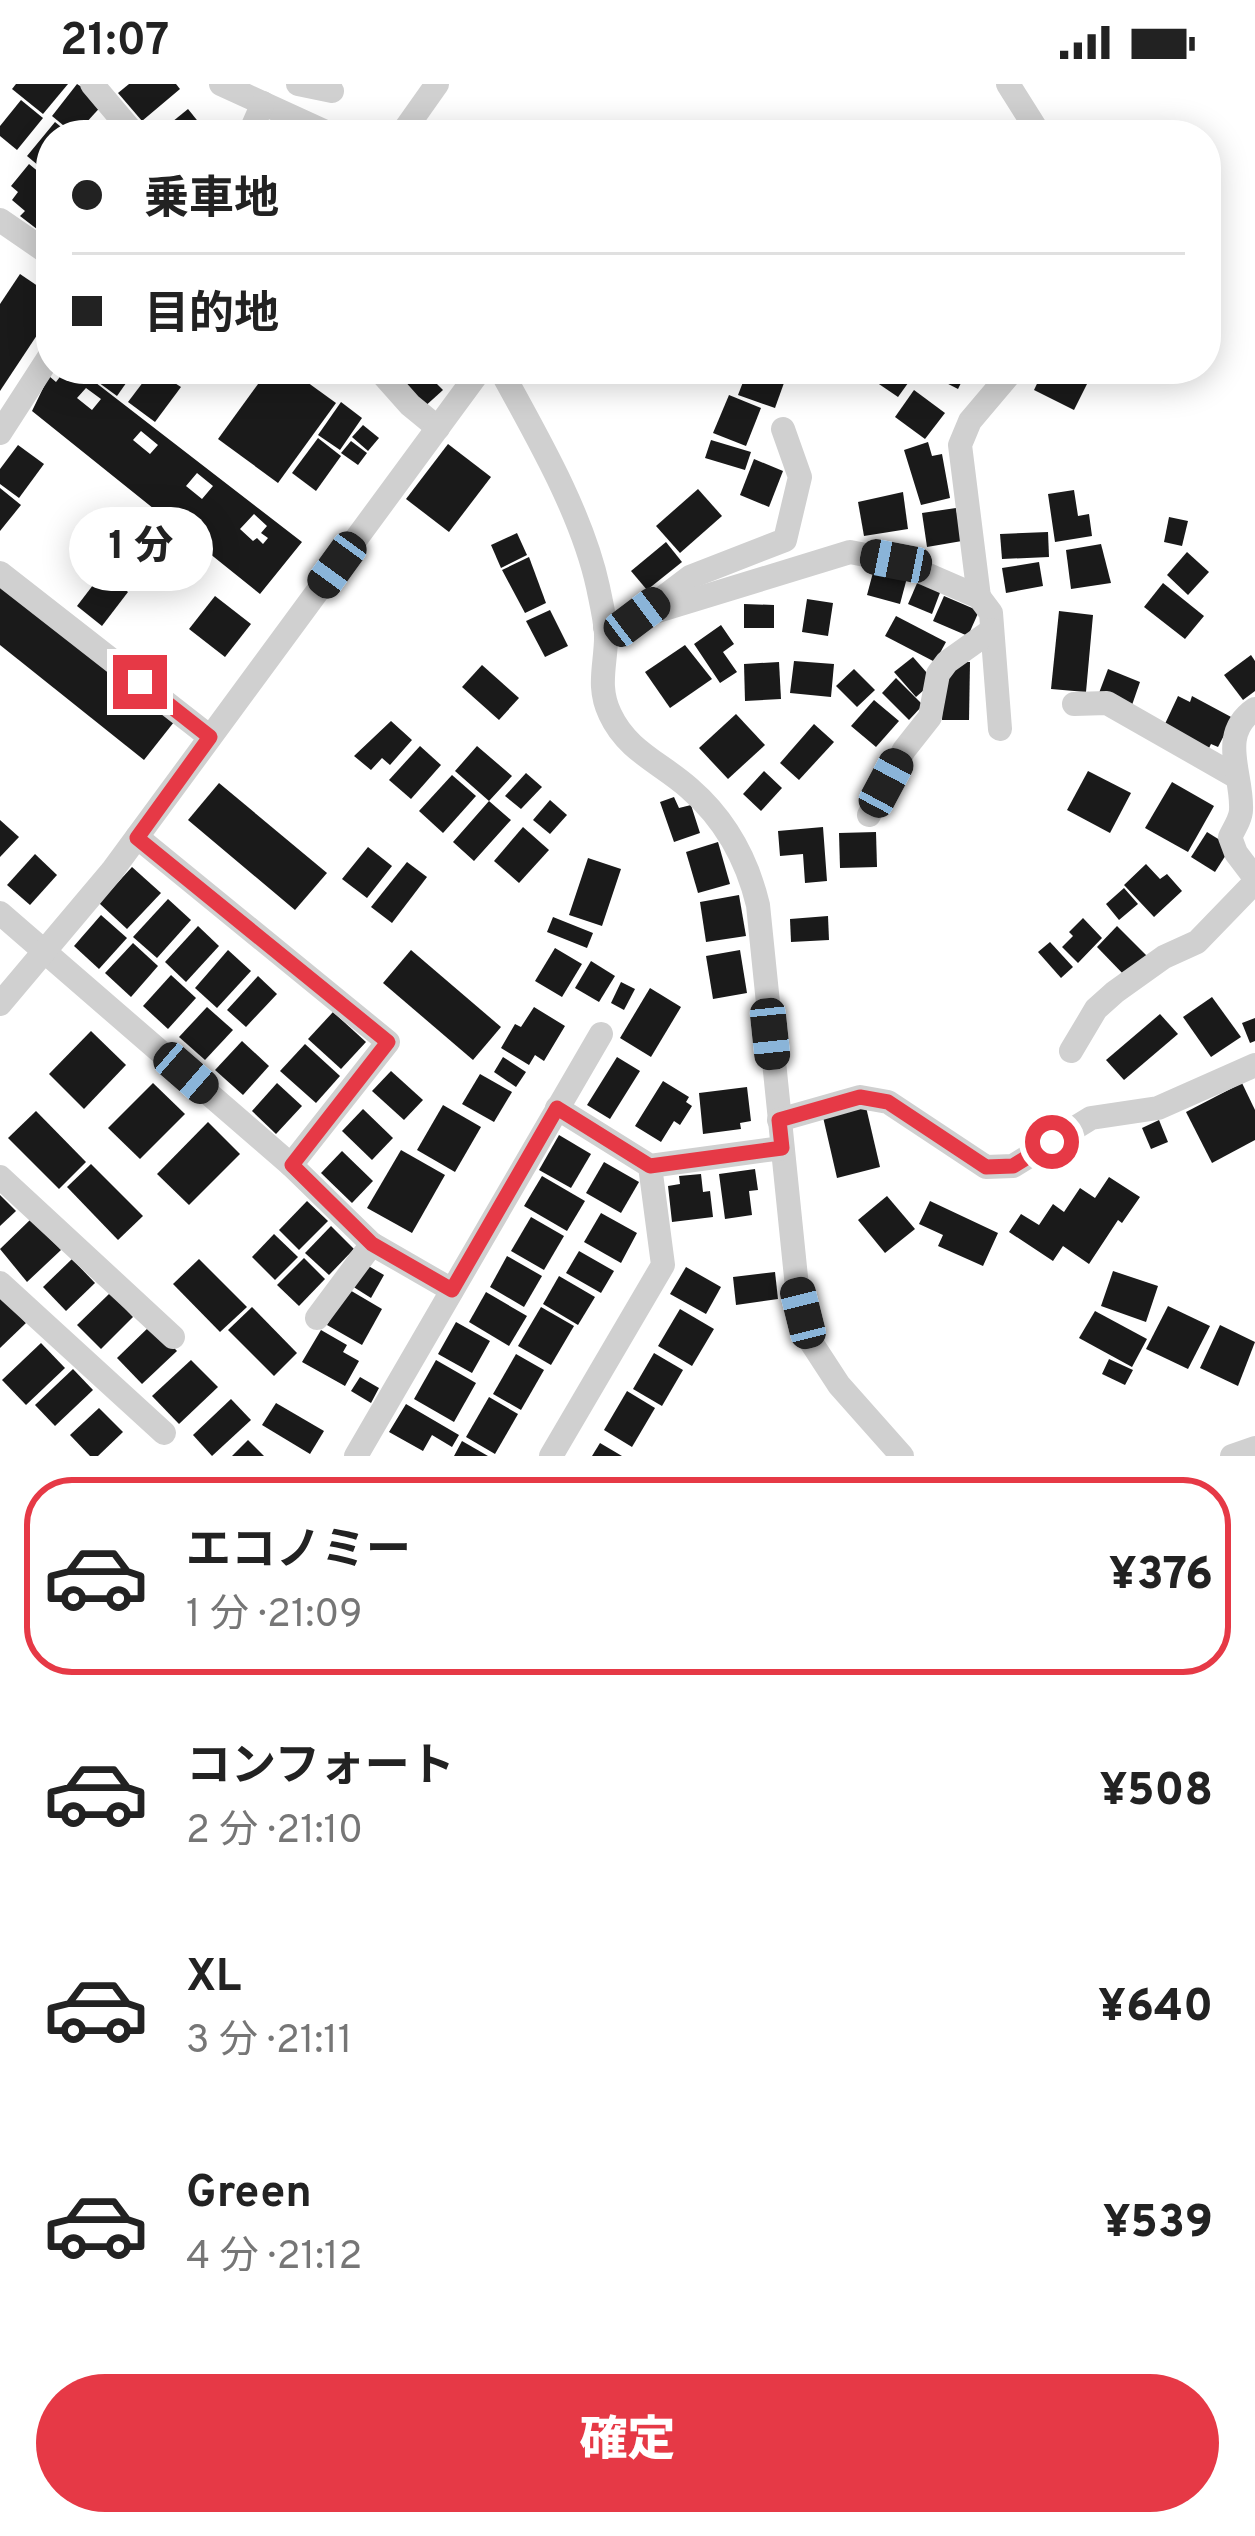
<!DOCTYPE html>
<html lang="ja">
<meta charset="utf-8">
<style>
:root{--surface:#fff;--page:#f6f6f6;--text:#222;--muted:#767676;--line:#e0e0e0;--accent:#e63946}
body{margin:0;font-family:Overpass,"Noto Sans JP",sans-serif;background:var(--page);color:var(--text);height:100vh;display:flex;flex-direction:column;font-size:45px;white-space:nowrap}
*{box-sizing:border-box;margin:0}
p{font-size:39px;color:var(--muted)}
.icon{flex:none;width:66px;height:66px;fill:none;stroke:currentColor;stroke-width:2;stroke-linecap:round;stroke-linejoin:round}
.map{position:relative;height:1372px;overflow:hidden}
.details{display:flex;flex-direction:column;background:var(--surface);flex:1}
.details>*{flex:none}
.hud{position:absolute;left:36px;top:36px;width:1185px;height:264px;border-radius:48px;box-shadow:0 6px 30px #0003;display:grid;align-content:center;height:264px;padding:0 36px;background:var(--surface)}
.end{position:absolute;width:54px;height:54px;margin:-27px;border:15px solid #e63946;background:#fff;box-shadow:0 0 0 6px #fff}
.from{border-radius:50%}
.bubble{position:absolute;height:84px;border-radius:42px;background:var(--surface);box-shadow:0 6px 30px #0003;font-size:39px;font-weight:800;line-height:84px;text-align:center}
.car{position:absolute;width:36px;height:72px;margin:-36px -18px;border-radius:15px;box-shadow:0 0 9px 3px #0007;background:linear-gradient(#222 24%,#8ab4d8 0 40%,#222 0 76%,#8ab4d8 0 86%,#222 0)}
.hud b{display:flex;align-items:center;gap:42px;height:114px;font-size:45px}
.hud b+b{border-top:3px solid var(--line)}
.hud i{width:30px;height:30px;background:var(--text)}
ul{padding:21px 0 0;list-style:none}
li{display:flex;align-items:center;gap:36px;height:198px;margin:0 24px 18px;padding:0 12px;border:6px solid transparent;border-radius:48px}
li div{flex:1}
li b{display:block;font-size:45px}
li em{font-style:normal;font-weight:800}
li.on{border-color:var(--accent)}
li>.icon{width:108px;height:108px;stroke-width:1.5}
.action{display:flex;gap:24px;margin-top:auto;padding:24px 36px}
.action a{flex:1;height:138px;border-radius:72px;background:var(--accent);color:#fff;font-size:48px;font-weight:800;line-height:138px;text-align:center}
.status{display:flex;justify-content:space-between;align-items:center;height:84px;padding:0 60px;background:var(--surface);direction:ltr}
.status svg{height:33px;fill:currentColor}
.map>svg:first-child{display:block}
</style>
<div class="status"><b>21:07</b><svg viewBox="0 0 49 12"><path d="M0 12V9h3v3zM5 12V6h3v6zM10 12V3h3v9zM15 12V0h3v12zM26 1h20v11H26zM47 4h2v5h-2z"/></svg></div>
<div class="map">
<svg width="1255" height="1372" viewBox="0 0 1255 1372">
<rect width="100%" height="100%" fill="#fff"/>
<g fill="#1a1a1a" fill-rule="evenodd">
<path d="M16 0H68L43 30 12 5Z"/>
<path d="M77 0 105 18 75 51 52 32Z"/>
<path d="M129 0H176L180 5 142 37 118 9Z"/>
<path d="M21 16 43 34 17 66 0 52V42Z"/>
<path d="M188 25 209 51H156Z"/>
<path d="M55 38 71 51H51V92L27 72Z"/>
<path d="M29 80 51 98V146L46 152 20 132 25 127 12 116 18 108 11 102Z"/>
<path d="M20 190 51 211V230L0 307V220Z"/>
<path d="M66 285H78L302 458 260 510 32 327 49 292 56 298ZM86 304 101 315 92 326 77 314ZM141 347 158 361 150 370 133 356ZM197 389 213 402 202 415 186 402ZM254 430 267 442 261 449 268 454 263 460 257 454 253 457 240 445Z"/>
<path d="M80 285H136L117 312Z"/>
<path d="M153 285 181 303 155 338 128 318Z"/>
<path d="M269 285H289L336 319 278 399 218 355Z"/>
<path d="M422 285 443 306 422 325 402 302Z"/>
<path d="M748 285H789L775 324 738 311Z"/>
<path d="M885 285H912L916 288 898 313 876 298Z"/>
<path d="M919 285H968L958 305Z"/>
<path d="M1044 285H1055L1087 300 1074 326 1034 306Z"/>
<path d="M914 306 945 329 925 355 895 333Z"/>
<path d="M729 311 761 324 746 362 713 349Z"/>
<path d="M341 318 362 334 340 366 318 351Z"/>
<path d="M363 341 379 354 368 367 352 353Z"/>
<path d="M318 354 341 372 316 407 292 389Z"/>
<path d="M711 356 751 368 745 386 705 374Z"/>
<path d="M351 357 367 369 358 381 341 369Z"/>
<path d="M928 358 932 372 942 370 950 414 921 421 904 366Z"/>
<path d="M448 360 491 393 449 448 406 415Z"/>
<path d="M18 361 44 380 19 414 0 400V385Z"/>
<path d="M754 375 783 387 769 423 740 411Z"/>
<path d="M0 404 21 421 0 447Z"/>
<path d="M698 405 722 432 680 469 656 442Z"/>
<path d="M1074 406 1078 432 1089 430 1092 452 1055 458 1048 410Z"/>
<path d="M903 408 908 445 864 452 858 418Z"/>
<path d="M956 424 962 457 927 463 922 429Z"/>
<path d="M1169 433 1188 437 1182 462 1164 458Z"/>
<path d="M1048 448 1049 473 1002 475 1000 450Z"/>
<path d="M138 449 162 469 131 504 107 484Z"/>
<path d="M517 449 527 471 501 484 491 461Z"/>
<path d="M666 458 682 478 647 506 631 487Z"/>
<path d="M1101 460 1111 499 1071 505 1066 466Z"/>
<path d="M1187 468 1209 488 1188 511 1167 491Z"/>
<path d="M529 473 546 519 525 529 502 486Z"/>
<path d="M1039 478 1043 502 1006 509 1002 484Z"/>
<path d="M875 481 908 490 900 520 867 511Z"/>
<path d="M103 488 128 508 102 542 77 522Z"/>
<path d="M918 497 941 506 932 530 908 520Z"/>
<path d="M0 499 174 638 144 676 0 561Z"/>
<path d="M1163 499 1204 532 1185 555 1144 523Z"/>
<path d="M215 512 251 540 225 573 189 545Z"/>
<path d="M944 512 979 527 968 552 933 537Z"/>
<path d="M807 515 833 519 828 552 802 548Z"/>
<path d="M744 520 774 521V544H744Z"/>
<path d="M550 526 568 562 545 573 526 537Z"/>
<path d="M1059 527 1093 531 1086 608 1051 605Z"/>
<path d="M896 532 946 558 935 578 885 552Z"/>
<path d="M721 541 734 560 723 568 737 588 720 599 694 560Z"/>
<path d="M685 561 712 595 670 624 645 588Z"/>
<path d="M1251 571 1255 577V607L1243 616 1224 591Z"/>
<path d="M913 573 934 597 916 613 894 588Z"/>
<path d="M794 577 834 580 831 613 790 609Z"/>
<path d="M779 578 781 615 745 617 744 580Z"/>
<path d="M954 578H970L969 636H942L943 591Z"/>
<path d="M482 581 519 614 499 636 462 603Z"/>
<path d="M854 585 875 606 857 623 836 602Z"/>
<path d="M1108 585 1140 598 1132 621 1099 609Z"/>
<path d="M896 594 923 621 909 636 882 609Z"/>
<path d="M1178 612 1190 618 1192 612 1233 634 1218 663 1211 660 1209 664 1164 642Z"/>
<path d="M874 616 899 637 876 663 851 642Z"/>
<path d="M736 630 765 661 728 695 699 664Z"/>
<path d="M391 637 412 656 390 681 382 674 371 686 354 672Z"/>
<path d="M814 640 834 658 799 696 780 679Z"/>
<path d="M420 662 441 681 411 715 389 696Z"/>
<path d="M477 662 512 692 489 717 511 736 474 777 453 758 489 717 455 687Z"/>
<path d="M764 687 782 704 761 727 743 710Z"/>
<path d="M1088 687 1131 709 1110 749 1067 726Z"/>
<path d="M526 689 542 703 521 725 505 712Z"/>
<path d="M452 691 476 712 443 749 419 727Z"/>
<path d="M1172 698 1214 722 1188 768 1145 744Z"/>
<path d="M219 699 327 789 295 826 188 736Z"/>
<path d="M674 713 679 724 691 721 700 749 674 758 660 718Z"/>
<path d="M550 716 567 731 550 750 533 736Z"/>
<path d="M0 736 19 753 0 773Z"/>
<path d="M523 743 549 766 519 799 494 777Z"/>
<path d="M823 743 827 797 805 799 803 770 780 772 778 747Z"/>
<path d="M876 748 877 783 840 784 839 749Z"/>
<path d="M1207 748 1231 763 1215 788 1191 773Z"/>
<path d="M718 758 730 800 698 809 686 768Z"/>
<path d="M368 763 392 782 367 814 342 795Z"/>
<path d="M35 770 57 791 30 821 7 801Z"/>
<path d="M588 774 621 785 602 842 569 831Z"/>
<path d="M407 778 427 793 392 839 371 823Z"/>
<path d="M1146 780 1160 795 1167 790 1182 807 1154 833 1124 801Z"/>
<path d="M132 783 161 809 127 845 99 819Z"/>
<path d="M1124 804 1138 820 1119 836 1106 820Z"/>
<path d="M739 811 746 852 706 858 700 818Z"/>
<path d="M168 815 191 836 157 874 133 853Z"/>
<path d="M101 831 127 854 99 885 74 862Z"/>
<path d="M828 832 829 856 791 858 790 835Z"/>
<path d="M553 833 593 849 587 864 547 848Z"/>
<path d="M1083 834 1102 854 1078 879 1062 863 1073 852 1069 848Z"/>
<path d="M198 842 219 862 186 898 165 878Z"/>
<path d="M1117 842 1148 873 1127 894 1097 863Z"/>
<path d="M1050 858 1073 883 1061 894 1038 868Z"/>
<path d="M133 859 158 882 131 913 105 889Z"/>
<path d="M555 864 582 880 562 913 535 897Z"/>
<path d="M228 866 251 887 217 924 195 904Z"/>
<path d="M411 866 501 943 473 976 383 899Z"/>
<path d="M740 866 747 909 713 915 706 872Z"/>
<path d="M591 877 615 892 599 918 575 904Z"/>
<path d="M171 891 196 914 168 945 143 922Z"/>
<path d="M258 892 277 910 246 943 227 926Z"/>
<path d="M621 898 635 905 624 926 611 919Z"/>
<path d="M650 904 681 923 651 973 620 954Z"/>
<path d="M1212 913 1241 953 1211 973 1183 933Z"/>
<path d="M207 923 233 946 205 976 179 953Z"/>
<path d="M534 923 565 942 544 977 535 971 529 981 501 964 515 940 521 943Z"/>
<path d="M333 928 366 958 341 985 308 955Z"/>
<path d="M1160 930 1178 950 1124 996 1106 976Z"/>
<path d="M1255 934V957L1250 959 1242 939Z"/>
<path d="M91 947 126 981 84 1025 49 990Z"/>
<path d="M242 957 269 982 243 1011 215 986Z"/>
<path d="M305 960 340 992 316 1019 280 987Z"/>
<path d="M503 973 526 988 516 1003 494 988Z"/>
<path d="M617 973 640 987 610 1035 587 1021Z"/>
<path d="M391 987 423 1016 404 1036 372 1007Z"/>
<path d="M480 990 512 1008 494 1038 462 1020Z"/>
<path d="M663 997 689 1013 686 1018 692 1022 680 1041 674 1037 661 1058 635 1042Z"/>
<path d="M153 999 185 1030 140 1075 108 1044Z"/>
<path d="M277 999 302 1022 276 1050 252 1027Z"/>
<path d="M1242 999 1255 1026V1056L1212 1079 1186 1028Z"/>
<path d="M747 1003 751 1037 740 1039 741 1045 703 1050 699 1009Z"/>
<path d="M443 1021 481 1043 455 1088 417 1066Z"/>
<path d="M866 1023 880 1083 837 1094 823 1033Z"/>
<path d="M363 1025 393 1054 372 1076 342 1047Z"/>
<path d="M36 1027 86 1078 59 1105 8 1054Z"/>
<path d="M1159 1036 1168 1058 1151 1065 1142 1044Z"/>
<path d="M208 1038 240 1070 189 1121 157 1090Z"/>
<path d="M559 1051 591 1070 571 1104 539 1086Z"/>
<path d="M401 1066 445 1091 412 1149 367 1124Z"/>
<path d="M342 1067 373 1097 352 1119 321 1089Z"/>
<path d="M604 1078 639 1098 621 1129 586 1109Z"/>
<path d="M91 1080 143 1132 118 1156 67 1103Z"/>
<path d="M755 1085 758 1106 749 1107 752 1131 725 1135 719 1090Z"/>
<path d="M701 1090 703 1108 710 1107 713 1133 672 1138 668 1102 680 1100 679 1092Z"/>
<path d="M542 1092 585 1117 567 1147 524 1122Z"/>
<path d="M1109 1093 1140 1113 1122 1139 1118 1136 1089 1180 1063 1162 1053 1177 1009 1148 1021 1130 1039 1141 1053 1120 1064 1128 1080 1104 1095 1114Z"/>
<path d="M0 1111 16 1127 0 1142Z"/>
<path d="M887 1112 915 1145 885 1169 858 1136Z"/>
<path d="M307 1117 328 1137 299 1166 279 1146Z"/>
<path d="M930 1117 998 1149 983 1182 938 1162 943 1151 919 1140Z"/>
<path d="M601 1129 637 1149 621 1179 584 1158Z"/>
<path d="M531 1133 564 1152 544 1186 511 1167Z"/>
<path d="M31 1135 61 1166 27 1198 0 1165Z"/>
<path d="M331 1142 354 1165 329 1191 305 1169Z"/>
<path d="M274 1150 298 1173 275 1196 252 1173Z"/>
<path d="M579 1167 614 1187 601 1209 566 1189Z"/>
<path d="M507 1172 542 1192 524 1223 490 1203Z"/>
<path d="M304 1174 325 1195 299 1222 277 1201Z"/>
<path d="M72 1175 95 1199 66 1227 43 1203Z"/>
<path d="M199 1175 247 1223 220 1248 173 1200Z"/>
<path d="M365 1180 384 1191 371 1214 352 1202Z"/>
<path d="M686 1183 721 1203 706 1230 670 1210Z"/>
<path d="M1113 1187 1158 1202 1146 1238 1101 1222Z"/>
<path d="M775 1188 778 1215 736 1221 733 1193Z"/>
<path d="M559 1192 595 1213 578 1241 543 1220Z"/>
<path d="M348 1205 382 1225 362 1261 327 1241Z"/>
<path d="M486 1208 527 1232 509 1262 469 1238Z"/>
<path d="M110 1209 133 1233 101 1265 77 1241Z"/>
<path d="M0 1211 26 1239 0 1264Z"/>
<path d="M1168 1222 1210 1242 1188 1285 1146 1265Z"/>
<path d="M252 1223 297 1269 274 1292 228 1246Z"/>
<path d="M541 1223 574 1242 551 1281 518 1262Z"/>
<path d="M680 1225 714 1245 692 1282 658 1262Z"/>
<path d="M1095 1227 1147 1255 1132 1283 1079 1254Z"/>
<path d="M456 1238 490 1257 472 1289 438 1270Z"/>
<path d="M152 1240 177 1267 142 1300 117 1274Z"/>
<path d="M1220 1241 1255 1258 1238 1302 1200 1284Z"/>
<path d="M321 1246 347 1261 343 1268 359 1277 345 1302 302 1278Z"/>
<path d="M41 1259 65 1284 26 1321 2 1296Z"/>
<path d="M654 1269 683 1286 662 1322 633 1305Z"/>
<path d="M516 1270 544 1286 521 1326 493 1310Z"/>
<path d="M1109 1275 1133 1286 1125 1301 1102 1290Z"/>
<path d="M191 1276 218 1303 179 1340 152 1312Z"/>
<path d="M436 1276 476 1299 454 1338 414 1315Z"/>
<path d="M73 1285 93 1306 55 1342 35 1321Z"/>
<path d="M360 1293 379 1304 371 1319 351 1307Z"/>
<path d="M627 1307 655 1324 632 1363 604 1346Z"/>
<path d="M489 1313 518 1330 495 1370 466 1353Z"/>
<path d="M231 1315 251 1336 212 1372 193 1351Z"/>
<path d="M276 1319 324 1347 310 1370 262 1341Z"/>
<path d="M406 1320 459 1351 452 1363 432 1351 423 1367 389 1348Z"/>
<path d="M99 1324 123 1348 98 1372H90L70 1351Z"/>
<path d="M248 1356 264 1372H232Z"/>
<path d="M462 1357 488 1372H454Z"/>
<path d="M600 1359 622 1372H592Z"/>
</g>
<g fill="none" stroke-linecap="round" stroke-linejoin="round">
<g stroke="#d0d0d0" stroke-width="24">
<path d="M92 0 135 51"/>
<path d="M221 0 332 51"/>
<path d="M298 0 332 7"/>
<path d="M1008 0 1040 51"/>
<path d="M249 51 263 19"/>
<path d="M401 51 437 0"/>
<path d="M0 136 51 171"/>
<path d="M378 285 410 321 438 344"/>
<path d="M500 285C536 351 582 429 598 503 601 518 605 534 606 549 607 578 596 601 610 630 627 667 661 679 689 704 726 736 747 775 758 821L797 1203 809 1255 839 1301 902 1372"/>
<path d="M0 349 51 270"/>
<path d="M0 489 210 653"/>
<path d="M979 513 960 361 970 337 1014 285"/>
<path d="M653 521 690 493 785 456 800 393 783 345"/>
<path d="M605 543 850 468 896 477 979 513 991 529 1000 645"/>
<path d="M1074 620 1107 619 1235 692"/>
<path d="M1255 625C1217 651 1243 690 1241 726 1241 734 1234 745 1230 753L1236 769 1255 794"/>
<path d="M869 731 904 666 930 633 938 590 947 578 992 546"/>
<path d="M137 753 388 958 291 1081"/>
<path d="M0 829 291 1081 372 1160 452 1206"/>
<path d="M0 920 112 787 481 285"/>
<path d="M1071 967 1096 925 1115 908 1164 873 1197 858 1255 798"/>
<path d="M557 1024 650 1082 782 1064"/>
<path d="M779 1036 860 1013 888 1018 986 1083 1013 1082 1091 1034 1158 1024 1255 981"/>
<path d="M0 1093 173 1253"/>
<path d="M0 1199 164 1349"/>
<path d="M317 1234 372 1160"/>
<path d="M356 1372 601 950"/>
<path d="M551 1372 663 1181 650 1082"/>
<path d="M1232 1372 1255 1364"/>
</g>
</g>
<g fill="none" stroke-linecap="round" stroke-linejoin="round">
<path stroke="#e63946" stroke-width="15" d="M140 598 210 653 137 754 388 958 292 1081 372 1160 452 1206 557 1024 650 1082 782 1064 779 1036 860 1013 888 1018 986 1083 1013 1082 1052 1058"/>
</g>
</svg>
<i class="end from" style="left:1052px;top:1058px"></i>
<i class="end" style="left:140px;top:598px"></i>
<div class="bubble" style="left:69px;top:423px;width:144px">1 分</div>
<i class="car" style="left:896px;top:477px;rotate:281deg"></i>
<i class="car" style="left:337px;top:481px;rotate:216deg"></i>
<i class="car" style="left:637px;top:533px;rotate:53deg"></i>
<i class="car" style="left:886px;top:699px;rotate:28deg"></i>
<i class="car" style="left:770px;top:950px;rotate:174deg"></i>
<i class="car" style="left:186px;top:989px;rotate:131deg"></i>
<i class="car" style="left:803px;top:1229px;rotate:346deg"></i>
<div class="hud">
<b><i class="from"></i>乗車地</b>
<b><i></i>目的地</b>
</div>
</div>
<section class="details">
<ul>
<li class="on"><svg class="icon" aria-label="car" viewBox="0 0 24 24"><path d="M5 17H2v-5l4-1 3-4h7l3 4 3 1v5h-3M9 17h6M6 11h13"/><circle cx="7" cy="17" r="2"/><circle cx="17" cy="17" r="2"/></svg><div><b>エコノミー</b><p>1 分 · 21:09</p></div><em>¥376</em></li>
<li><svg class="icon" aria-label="car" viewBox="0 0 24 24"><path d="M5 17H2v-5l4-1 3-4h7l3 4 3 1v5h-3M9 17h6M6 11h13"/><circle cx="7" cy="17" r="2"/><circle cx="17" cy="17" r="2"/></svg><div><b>コンフォート</b><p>2 分 · 21:10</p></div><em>¥508</em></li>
<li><svg class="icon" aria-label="car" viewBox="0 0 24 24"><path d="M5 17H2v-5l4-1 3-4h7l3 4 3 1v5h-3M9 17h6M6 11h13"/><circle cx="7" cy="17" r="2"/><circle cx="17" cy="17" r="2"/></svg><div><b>XL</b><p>3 分 · 21:11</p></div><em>¥640</em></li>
<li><svg class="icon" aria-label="car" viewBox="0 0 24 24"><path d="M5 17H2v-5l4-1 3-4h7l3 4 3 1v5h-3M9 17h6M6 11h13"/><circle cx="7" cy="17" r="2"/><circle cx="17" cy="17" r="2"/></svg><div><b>Green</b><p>4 分 · 21:12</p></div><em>¥539</em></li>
</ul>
<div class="action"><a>確定</a></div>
</section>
